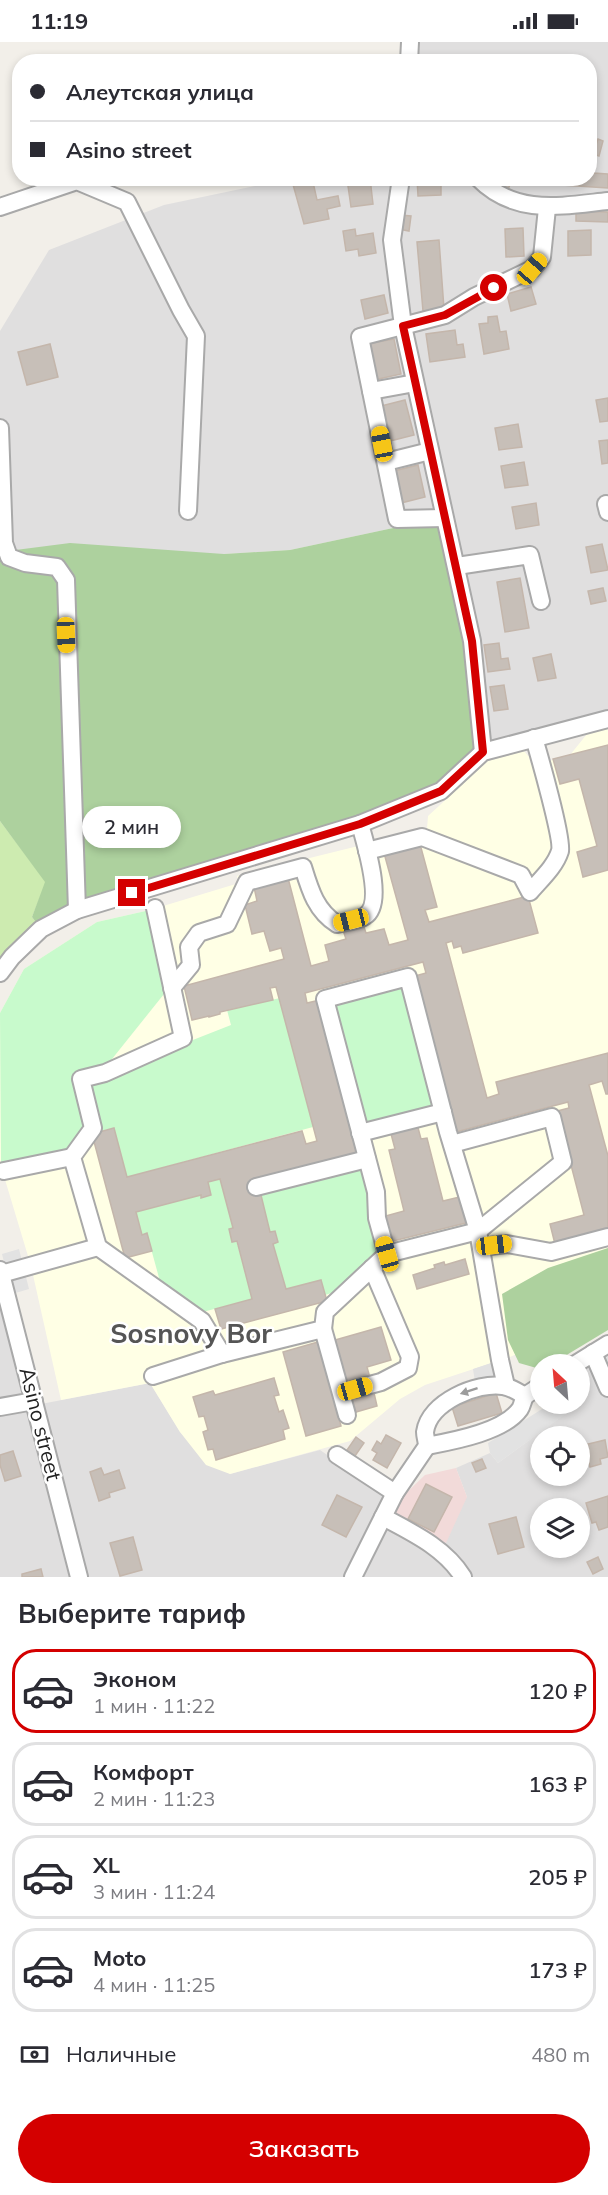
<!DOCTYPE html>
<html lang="ru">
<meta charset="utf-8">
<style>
:root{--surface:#fff;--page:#f2f2f3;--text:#2b2b33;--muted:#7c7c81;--line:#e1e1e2;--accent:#d40000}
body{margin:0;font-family:Mulish,sans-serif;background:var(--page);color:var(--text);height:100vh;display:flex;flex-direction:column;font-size:22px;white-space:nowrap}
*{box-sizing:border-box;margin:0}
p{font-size:20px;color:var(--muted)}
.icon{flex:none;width:33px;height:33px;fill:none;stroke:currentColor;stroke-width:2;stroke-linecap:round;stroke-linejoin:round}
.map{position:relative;height:1535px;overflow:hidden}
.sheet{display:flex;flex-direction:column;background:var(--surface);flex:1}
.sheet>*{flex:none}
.guide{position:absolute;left:12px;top:12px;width:585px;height:132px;border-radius:24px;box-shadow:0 3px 9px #0003;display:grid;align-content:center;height:132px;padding:0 18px;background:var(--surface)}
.needle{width:39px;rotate:334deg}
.controls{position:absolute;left:530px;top:1312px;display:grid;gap:12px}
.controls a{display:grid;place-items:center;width:60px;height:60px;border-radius:50%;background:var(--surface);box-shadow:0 3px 9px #0003;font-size:30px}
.end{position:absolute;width:27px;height:27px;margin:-14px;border:8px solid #d40000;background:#fff;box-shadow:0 0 0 3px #fff}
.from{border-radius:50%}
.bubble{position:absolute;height:42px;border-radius:21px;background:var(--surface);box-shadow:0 3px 9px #0003;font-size:20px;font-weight:600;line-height:42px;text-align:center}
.car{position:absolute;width:18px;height:36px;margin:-18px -9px;border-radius:8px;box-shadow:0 0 4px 2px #0007;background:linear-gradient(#f5c518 24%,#345 0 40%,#f5c518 0 76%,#345 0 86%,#f5c518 0)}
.guide b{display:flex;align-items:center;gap:21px;height:57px;font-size:22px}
.guide b+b{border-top:2px solid var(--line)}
.guide i{width:15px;height:15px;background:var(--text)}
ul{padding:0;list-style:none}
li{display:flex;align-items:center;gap:18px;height:84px;margin:0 12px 9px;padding:0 6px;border:3px solid var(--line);border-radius:24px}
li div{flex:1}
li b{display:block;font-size:22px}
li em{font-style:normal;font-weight:600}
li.selected{border-color:var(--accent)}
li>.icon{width:54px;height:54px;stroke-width:1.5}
h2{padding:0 18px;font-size:27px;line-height:72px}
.pay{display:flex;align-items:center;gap:15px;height:66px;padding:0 18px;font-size:22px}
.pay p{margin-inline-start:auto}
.cta{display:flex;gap:12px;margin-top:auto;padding:12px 18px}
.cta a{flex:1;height:69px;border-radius:36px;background:var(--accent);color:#fff;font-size:24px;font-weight:600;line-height:69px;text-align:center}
.status{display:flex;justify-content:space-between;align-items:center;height:42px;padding:0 30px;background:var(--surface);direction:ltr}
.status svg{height:16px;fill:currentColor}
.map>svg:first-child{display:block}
</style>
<div class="status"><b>11:19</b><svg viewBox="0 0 49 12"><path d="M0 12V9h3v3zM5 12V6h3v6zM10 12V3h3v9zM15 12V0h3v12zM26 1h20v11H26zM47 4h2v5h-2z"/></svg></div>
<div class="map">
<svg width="608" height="1535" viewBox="0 0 608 1535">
<rect width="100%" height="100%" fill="#f2efe9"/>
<g fill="#e0dfdf" fill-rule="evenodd">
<path d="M412 0H608V156L521 158 481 137 590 136V20H412Z"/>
<path d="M289 137H399L390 198 440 476 290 508 224 512 0 510V289L49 208 164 163Z"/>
<path d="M404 137H474L538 167 543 176 539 214 473 253 410 278 404 273 399 162Z"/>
<path d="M608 162V672L487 702 410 297 417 286 533 230 549 179 560 168Z"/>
<path d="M0 1250 73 1535H0Z"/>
<path d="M608 1309V1535H361L391 1474 467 1455 456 1426 490 1411 498 1421 566 1371 563 1362H579V1327ZM540 1395H579V1434H540ZM540 1467H579V1506H540Z"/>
<path d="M150 1341 180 1390 230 1432 320 1408 386 1453 345 1535H85L41 1362Z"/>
</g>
<path fill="#f2dad9" d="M456 1426 467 1455 446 1501 391 1474 400 1457 425 1433Z"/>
<path fill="#ffffe5" d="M608 687V1270L587 1281 510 1315 425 1343 400 1357 350 1399 230 1432 206 1423 180 1390 150 1341 61 1358 31 1224 0 1121V971L24 927 97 880 150 868 239 841 237 834 427 787 428 774 488 719 524 709 529 715 531 723 542 721 570 713 587 692Z"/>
<path fill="#cdebb0" d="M0 779 46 840 32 875 38 883 0 924Z"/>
<g fill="#add19e">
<path d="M440 476 469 599 479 708 438 744 358 776 38 883 32 875 45 840 0 779V510L70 501 224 512 290 508Z"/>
<path d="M608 1206V1288L550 1323H540V1327L519 1321 508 1298 502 1252 548 1226Z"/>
</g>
<g fill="#c8facc">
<path d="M150 868 168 947 104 1027 76 1034 90 1085 72 1111 1 1126 0 971 24 927 97 880Z"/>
<path d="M405 945 436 1066 365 1084 334 963Z"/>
<path d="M280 956 313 1085 127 1135 113 1086 101 1089 86 1040 231 983 227 968Z"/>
<path d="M363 1123 381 1213 335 1250 325 1253 321 1238 286 1247 273 1202 278 1200 275 1189 270 1190 260 1149Z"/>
<path d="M220 1137 252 1257 199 1271 161 1243 147 1192 142 1193 136 1170 201 1153 202 1155 211 1153 208 1140Z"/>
</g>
<g fill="#e2e2e2">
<path d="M19 1207 29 1247 12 1252 2 1212Z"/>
<path d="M494 1320 497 1334 475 1340 473 1327Z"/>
<path d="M550 1362H563L567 1371 498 1421 490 1411 488 1401Z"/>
</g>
<g fill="#c7bfb8" stroke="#c4b6ab" stroke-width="1.5">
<path d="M590 90 594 91 591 101 596 103 598 97 603 99 599 114 590 111Z"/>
<path d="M590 124H595L594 131 608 132V146L562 143V136H590Z"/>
<path d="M370 136 373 162 351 165 347 137Z"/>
<path d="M417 136 441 137V153L418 154Z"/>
<path d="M492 136 512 138 507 150 489 143Z"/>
<path d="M297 137 299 142 313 140 317 158 338 154 340 164 327 167 329 177 304 182 292 139Z"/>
<path d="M576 169 608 170V180L576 179Z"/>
<path d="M400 173 411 174 409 189 398 187Z"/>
<path d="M523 186 524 214 506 215 505 187Z"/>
<path d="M355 187 356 194 373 191 376 211 359 214 358 207 346 209 343 189Z"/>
<path d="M591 188V213L568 214V189Z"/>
<path d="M439 198 444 267 423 269 417 200Z"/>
<path d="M531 245 536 262 511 269 507 252Z"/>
<path d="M384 253 388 271 365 277 361 258Z"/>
<path d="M497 274 500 290 506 289 509 307 484 312 479 282 488 281V275Z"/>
<path d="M455 288 457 303 463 302 465 315 430 320 426 292Z"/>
<path d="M394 297 401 332 374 338 367 302Z"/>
<path d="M50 302 58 335 27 343 18 310Z"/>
<path d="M608 356V379L600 380 596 358Z"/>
<path d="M405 358 414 393 390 399 381 364Z"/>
<path d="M518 382 522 405 499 408 495 386Z"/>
<path d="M608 398V421L602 422 599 399Z"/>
<path d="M524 420 528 443 505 446 501 424Z"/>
<path d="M418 423 425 455 401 461 394 429Z"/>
<path d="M536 461 539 483 516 487 512 465Z"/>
<path d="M602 502 608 528 591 531 586 505Z"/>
<path d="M520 536 529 586 505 590 497 540Z"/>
<path d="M603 546 606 559 591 562 588 549Z"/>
<path d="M499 601 501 617 508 616 510 627 488 630 484 603Z"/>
<path d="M551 612 556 636 538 639 533 616Z"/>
<path d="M504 643 508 667 494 669 490 645Z"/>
<path d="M608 703V828L583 835 577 810 597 804 579 737 560 742 553 717Z"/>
<path d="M420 802 437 865 425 868 429 880 528 854 538 891 463 911 461 904 454 906 452 899 446 901 487 1056 499 1052 496 1040 608 1011V1052H606L602 1039 589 1043 608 1114V1188L555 1202 550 1182 584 1173 557 1069 569 1066 568 1060 456 1090 415 934 426 931 423 920 305 951 307 961 320 958 361 1113 247 1143 250 1152 260 1149 270 1190 275 1189 278 1200 273 1202 286 1247 321 1238 327 1259 221 1287 215 1267 252 1257 237 1199 232 1200 229 1187 233 1186 220 1137 208 1140 211 1153 201 1156V1153L136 1170 142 1193 147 1191 152 1209 125 1216 92 1092 114 1086 127 1135 302 1089 306 1102 317 1099 276 945 270 946 273 958 220 970V972L209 975V974L192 978 184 944 284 917 281 906 270 909 264 889 252 892 245 863 257 859 254 845 288 836 311 924 329 919 325 903 346 897 343 888 363 882 366 891 384 887 389 903 408 898 384 811Z"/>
<path d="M417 1082 421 1097 427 1096 443 1159 464 1154 470 1180 389 1200 382 1175 404 1169 389 1108 395 1107 390 1088Z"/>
<path d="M465 1217 469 1232 417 1247 413 1233 435 1226 434 1223 444 1220 445 1223Z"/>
<path d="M381 1285 391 1318 367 1325 370 1336 347 1343 335 1298Z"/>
<path d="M318 1300 341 1384 306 1394 283 1310Z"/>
<path d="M274 1336 279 1353 274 1354 279 1370 283 1368 289 1386 283 1388 285 1397 216 1418 213 1407 208 1408 203 1390 208 1388 204 1374 199 1375 193 1355 213 1349 215 1353Z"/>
<path d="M374 1351 377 1364 356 1370 352 1357Z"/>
<path d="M496 1351 502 1371 458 1384 452 1365Z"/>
<path d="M386 1393 401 1401 387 1426 373 1418 377 1411 372 1408 377 1399 381 1402Z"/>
<path d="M356 1395 364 1401 355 1414 347 1408Z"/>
<path d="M605 1398 608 1415 600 1417 601 1422 590 1425 584 1403Z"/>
<path d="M13 1409 21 1434 5 1439 0 1423V1413Z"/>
<path d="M482 1417 486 1426 476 1430 472 1421Z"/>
<path d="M101 1426 104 1433 119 1428 125 1446 109 1451 110 1455 99 1459 90 1430Z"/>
<path d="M426 1442 452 1455 434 1490 408 1477Z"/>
<path d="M337 1453 362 1465 346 1495 322 1483Z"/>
<path d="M608 1454V1485L599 1488 596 1480 592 1481 586 1461Z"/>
<path d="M516 1475 524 1505 498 1512 489 1482Z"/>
<path d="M133 1495 142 1528 120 1534 110 1501Z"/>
<path d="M598 1515 603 1527 593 1532 587 1520Z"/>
<path d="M41 1527 43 1535H22V1532Z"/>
</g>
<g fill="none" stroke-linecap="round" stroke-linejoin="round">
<defs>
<g id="minor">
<path d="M409 20 410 0"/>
<path d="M401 136 392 198 403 284 472 599 483 710"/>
<path d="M478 136C515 174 561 164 608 159"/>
<path d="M0 165 77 139 127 160 181 268 196 294 188 469"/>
<path d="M371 349 415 341"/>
<path d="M0 386 4 501 9 515 25 521 57 525 66 538 77 868"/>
<path d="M386 420 430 409"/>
<path d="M606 462 608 470"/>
<path d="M444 476 397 477 360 295 445 273 474 255 532 227 542 215 547 166"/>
<path d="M457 524 530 513 541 559"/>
<path d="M367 809 422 795 521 833 530 850C540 838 555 825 560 809 563 797 539 713 534 696"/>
<path d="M155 866 183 996 105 1031 81 1037 93 1086 72 1115 98 1205 202 1279 222 1312"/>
<path d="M0 931 12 915 41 887 77 868 360 782 441 749 483 710 608 677"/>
<path d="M172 946 191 923 189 905 199 891 227 882 247 840 303 825C310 848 316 869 337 882 345 880 358 879 365 874 385 862 365 801 360 782"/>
<path d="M360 1091 443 1070"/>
<path d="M4 1129 72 1115"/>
<path d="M256 1145 367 1117"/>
<path d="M481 1205 507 1202 551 1210 608 1195"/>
<path d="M387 1212 377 1176 376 1150 325 957 408 935 448 1090 478 1189 500 1318 506 1344"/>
<path d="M0 1228 79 1535"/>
<path d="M1 1232 98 1205"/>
<path d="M323 1287 347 1373"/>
<path d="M593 1311 608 1346"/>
<path d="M574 1323 608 1302"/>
<path d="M153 1334 222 1312 323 1287 325 1270 387 1212 478 1189 563 1120 552 1075 452 1102"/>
<path d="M355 1347 381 1340 408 1326 410 1315 372 1226"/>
<path d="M525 1354 540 1344"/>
<path d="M0 1365 34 1359"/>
<path d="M427 1404C453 1399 504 1390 520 1367 522 1364 523 1358 525 1354"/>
<path d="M337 1413 395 1451"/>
<path d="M383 1475C413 1491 445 1506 463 1535"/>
<path d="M353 1535 395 1451 427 1404C427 1400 425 1394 425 1390 429 1360 477 1340 503 1344 511 1345 518 1350 525 1354"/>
</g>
</defs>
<use href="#minor" stroke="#a9a9a9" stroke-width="20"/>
<use href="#minor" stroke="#fff" stroke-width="16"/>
</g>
<defs><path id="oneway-solid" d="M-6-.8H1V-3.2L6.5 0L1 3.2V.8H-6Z" transform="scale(1.5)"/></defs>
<use fill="#9c9c9c" href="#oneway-solid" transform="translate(469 1349) rotate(162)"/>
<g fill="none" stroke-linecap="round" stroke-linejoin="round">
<path stroke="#d40000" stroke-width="8" d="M132 851 360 782 441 749 483 710 472 599 403 284 445 273 494 246"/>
</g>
<g text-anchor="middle" stroke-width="5" stroke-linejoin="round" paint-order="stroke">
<g font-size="21" fill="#222" stroke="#fff">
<text transform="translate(40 1382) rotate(76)" y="7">Asino street</text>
</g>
<g font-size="27" font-weight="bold" fill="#555" stroke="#fff">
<text x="191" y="1301">Sosnovy Bor</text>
</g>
</g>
</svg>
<div class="controls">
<a><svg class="needle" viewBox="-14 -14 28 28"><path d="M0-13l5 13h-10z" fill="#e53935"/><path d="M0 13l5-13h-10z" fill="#7c7c81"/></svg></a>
<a><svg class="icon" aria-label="locate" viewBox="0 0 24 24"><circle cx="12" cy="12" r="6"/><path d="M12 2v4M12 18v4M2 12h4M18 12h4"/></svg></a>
<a><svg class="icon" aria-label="layers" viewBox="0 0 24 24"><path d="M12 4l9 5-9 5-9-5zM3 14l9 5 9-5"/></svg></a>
</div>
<i class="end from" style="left:494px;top:246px"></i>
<i class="end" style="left:132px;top:851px"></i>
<div class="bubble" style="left:82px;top:764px;width:99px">2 мин</div>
<i class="car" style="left:532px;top:227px;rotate:41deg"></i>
<i class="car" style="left:382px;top:402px;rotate:349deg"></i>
<i class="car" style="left:66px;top:593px;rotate:178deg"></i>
<i class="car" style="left:351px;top:878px;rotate:256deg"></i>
<i class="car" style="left:494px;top:1203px;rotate:83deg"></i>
<i class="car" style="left:387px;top:1212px;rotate:344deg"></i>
<i class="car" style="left:355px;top:1347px;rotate:74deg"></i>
<div class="guide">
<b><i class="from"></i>Алеутская улица</b>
<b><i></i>Asino street</b>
</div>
</div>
<section class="sheet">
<h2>Выберите тариф</h2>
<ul>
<li class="selected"><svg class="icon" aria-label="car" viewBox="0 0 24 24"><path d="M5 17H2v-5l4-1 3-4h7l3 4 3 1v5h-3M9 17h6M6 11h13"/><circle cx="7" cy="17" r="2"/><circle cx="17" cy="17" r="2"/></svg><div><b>Эконом</b><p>1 мин · 11:22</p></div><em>120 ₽</em></li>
<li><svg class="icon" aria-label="car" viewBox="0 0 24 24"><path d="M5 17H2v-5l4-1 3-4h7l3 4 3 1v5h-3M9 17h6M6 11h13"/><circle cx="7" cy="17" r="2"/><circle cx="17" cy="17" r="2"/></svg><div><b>Комфорт</b><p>2 мин · 11:23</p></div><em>163 ₽</em></li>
<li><svg class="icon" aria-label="car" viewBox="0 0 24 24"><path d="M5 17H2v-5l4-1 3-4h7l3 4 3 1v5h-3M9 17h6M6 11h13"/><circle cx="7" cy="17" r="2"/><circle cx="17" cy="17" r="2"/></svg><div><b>XL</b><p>3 мин · 11:24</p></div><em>205 ₽</em></li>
<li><svg class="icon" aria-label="car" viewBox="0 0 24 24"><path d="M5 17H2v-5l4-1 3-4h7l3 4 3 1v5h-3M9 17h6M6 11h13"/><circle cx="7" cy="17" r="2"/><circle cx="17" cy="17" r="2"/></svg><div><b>Moto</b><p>4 мин · 11:25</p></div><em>173 ₽</em></li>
</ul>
<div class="pay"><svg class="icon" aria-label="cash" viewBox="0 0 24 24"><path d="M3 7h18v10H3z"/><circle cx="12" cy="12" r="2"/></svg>Наличные<p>480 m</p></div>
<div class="cta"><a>Заказать</a></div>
</section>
